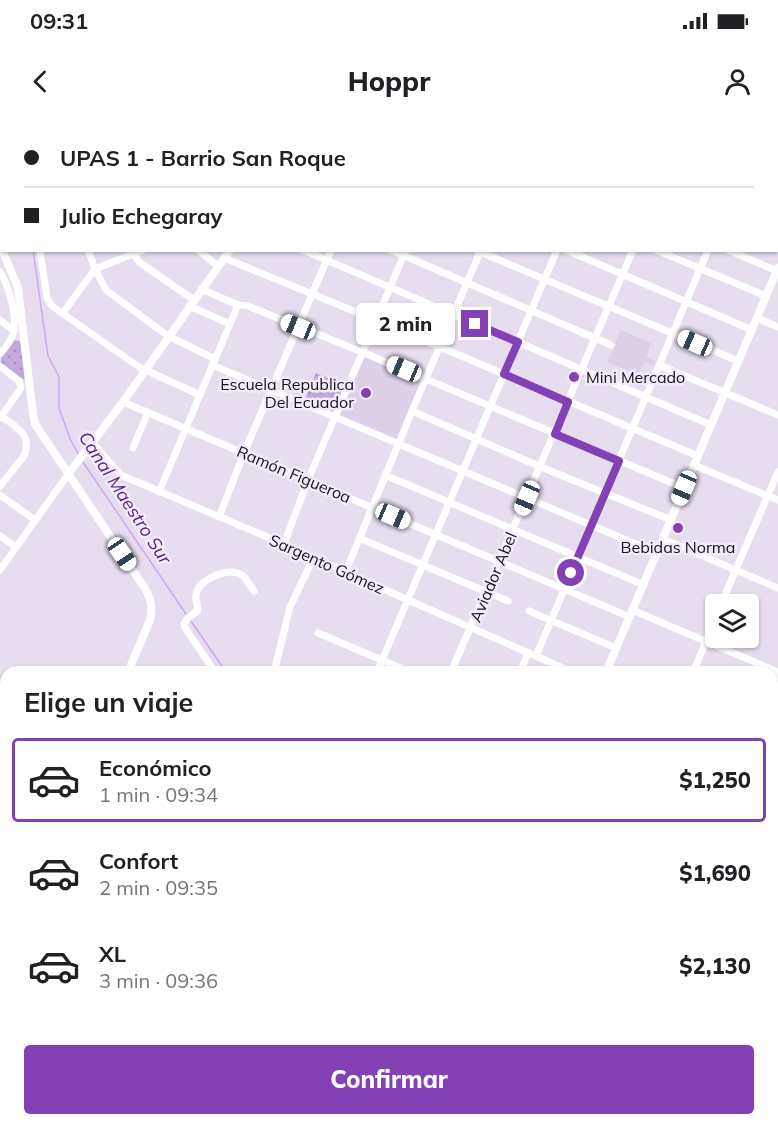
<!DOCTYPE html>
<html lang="es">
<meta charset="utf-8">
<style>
:root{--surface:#fff;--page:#f2f2f2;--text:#202124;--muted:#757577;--line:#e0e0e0;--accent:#8441b5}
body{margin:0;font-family:Mulish,sans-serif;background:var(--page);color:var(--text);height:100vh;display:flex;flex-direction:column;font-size:22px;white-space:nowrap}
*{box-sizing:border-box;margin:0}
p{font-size:20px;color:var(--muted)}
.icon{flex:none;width:33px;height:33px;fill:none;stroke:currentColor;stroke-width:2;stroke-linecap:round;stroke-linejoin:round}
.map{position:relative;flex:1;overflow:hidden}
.details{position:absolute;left:0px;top:546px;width:778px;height:460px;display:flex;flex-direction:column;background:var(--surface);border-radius:18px 18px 0 0;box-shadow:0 2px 4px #0004}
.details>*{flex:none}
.banner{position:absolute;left:0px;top:0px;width:778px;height:132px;box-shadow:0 2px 4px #0004;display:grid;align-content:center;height:132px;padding:0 24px;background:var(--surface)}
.buttons{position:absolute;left:705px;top:474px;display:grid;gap:12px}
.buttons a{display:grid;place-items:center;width:54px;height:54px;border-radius:6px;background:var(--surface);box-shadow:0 2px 4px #0004;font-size:30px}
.end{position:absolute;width:27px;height:27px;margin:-14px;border:8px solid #8441b5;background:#fff;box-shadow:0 0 0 3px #fff}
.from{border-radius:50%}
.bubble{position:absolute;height:42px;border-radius:6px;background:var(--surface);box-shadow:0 2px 4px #0004;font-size:20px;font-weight:800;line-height:42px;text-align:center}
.car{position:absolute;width:18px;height:36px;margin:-18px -9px;border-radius:8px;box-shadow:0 0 4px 2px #0007;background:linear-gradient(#fff 24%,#345 0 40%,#fff 0 76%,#345 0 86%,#fff 0)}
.banner b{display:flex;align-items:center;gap:21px;height:57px;font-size:22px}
.banner b+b{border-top:2px solid var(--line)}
.banner i{width:15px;height:15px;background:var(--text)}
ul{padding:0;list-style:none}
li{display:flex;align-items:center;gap:18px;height:84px;margin:0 12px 9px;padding:0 12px;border:3px solid transparent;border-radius:6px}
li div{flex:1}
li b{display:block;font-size:22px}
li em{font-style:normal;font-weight:800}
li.on{border-color:var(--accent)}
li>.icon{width:54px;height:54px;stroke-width:1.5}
h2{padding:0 24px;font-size:27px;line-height:72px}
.cta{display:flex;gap:12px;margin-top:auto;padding:12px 24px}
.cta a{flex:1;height:69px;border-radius:6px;background:var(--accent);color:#fff;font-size:24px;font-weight:800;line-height:69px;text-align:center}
.status{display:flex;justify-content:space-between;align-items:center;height:42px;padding:0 30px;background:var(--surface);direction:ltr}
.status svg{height:16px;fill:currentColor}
header{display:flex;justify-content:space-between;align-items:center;height:78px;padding:0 24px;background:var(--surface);font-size:27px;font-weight:800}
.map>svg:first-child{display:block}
</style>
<div class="status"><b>09:31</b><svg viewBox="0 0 49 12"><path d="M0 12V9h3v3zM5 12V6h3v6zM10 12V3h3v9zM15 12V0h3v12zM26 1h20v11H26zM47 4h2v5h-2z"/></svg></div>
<header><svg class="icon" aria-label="back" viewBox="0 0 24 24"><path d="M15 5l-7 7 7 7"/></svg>Hoppr<svg class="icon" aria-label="person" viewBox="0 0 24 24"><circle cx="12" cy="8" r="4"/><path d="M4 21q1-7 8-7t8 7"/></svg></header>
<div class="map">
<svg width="778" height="1006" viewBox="0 0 778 1006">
<defs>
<pattern id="park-dots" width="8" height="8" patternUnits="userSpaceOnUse" patternTransform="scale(1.5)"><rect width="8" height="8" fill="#c2a8db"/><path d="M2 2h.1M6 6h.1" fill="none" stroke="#a690bb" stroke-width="1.8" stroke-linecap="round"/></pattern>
</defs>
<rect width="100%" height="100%" fill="#e6ddef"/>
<g fill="#ddd1e9">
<path d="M621 210 651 223 646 237 658 242 656 247 644 242 638 255 607 242Z"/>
<path d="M365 237 423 261 397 321 339 297Z"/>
</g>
<g fill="url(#park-dots)">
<path d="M13 220 20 221 25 258 24 260 1 243V238Z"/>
<path d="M316 253 345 265 334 292 305 279Z"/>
</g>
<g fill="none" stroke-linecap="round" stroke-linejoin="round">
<g stroke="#d2a5f9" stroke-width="1.5">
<path d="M33 130 48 236 59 257V288L71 321 79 335"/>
<path d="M83 342 186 494"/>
<path d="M191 501 226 552"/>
<path d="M259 1006 260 1000"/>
</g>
<g stroke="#fff" stroke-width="7">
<path d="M38 0 39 2"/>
<path d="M81 0 82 2"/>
<path d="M131 0 132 2"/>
<path d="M166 0 168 2"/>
<path d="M237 0 239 2"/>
<path d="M309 0 311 2"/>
<path d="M349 0 352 2"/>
<path d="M420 0 424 2"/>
<path d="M621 0 624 2"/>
<path d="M119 2 123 0"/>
<path d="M385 2 386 0"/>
<path d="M502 2V0"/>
<path d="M585 2 586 0"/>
<path d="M670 2 671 0"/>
<path d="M755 2V0"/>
<path d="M0 22 2 26"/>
<path d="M0 47 2 46"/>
<path d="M777 66 778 67"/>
<path d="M40 130 47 178 52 186 139 247 200 275"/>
<path d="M88 130 95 149 106 170 168 216 215 239"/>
<path d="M198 130 218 146"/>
<path d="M303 130 711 305"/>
<path d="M391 130 611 225"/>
<path d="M566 130 752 210"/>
<path d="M656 130 766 176"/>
<path d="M728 130 777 151"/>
<path d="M478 131 738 241"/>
<path d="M134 134 139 142 194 180"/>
<path d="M224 138 376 200 698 336"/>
<path d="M0 152C9 166 18 198 13 214 11 222 5 228 0 234"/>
<path d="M201 169 238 185 248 186 362 232 684 368"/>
<path d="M189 186 230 204"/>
<path d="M63 193 95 149 143 130"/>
<path d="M757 198 778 207"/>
<path d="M0 200 14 211"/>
<path d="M212 245 657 433"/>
<path d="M659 245 778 295"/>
<path d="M0 246 19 261 21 268 0 298"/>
<path d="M123 282 630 497"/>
<path d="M412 291 541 347 671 400"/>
<path d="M92 322 121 355 286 425 408 480 572 552"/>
<path d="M133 328 148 292"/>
<path d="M694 345 778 380"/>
<path d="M385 355 644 465"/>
<path d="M0 366 24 336C33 315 16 307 1 296"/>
<path d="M159 372 238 185"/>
<path d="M0 375 32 398"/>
<path d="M219 397 244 333 331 130"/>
<path d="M0 416 16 427"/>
<path d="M359 418 508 481"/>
<path d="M663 419 778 468"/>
<path d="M284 424 308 360 406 130"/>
<path d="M0 450 69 353"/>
<path d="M346 451 412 291 481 130"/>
<path d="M721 484 778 352"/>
<path d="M632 490 778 552"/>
<path d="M529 491 616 528"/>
<path d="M318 513 410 552"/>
<path d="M536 536 708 130"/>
<path d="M215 552 185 508 184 504 187 499 198 490C197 483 194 478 197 471 202 458 230 446 243 456 247 459 250 466 254 471"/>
<path d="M274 552 290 487 314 437"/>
<path d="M377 552 557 130"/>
<path d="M451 552 633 130"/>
<path d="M520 552 528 533"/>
<path d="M693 552 716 498"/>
<path d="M772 567 778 554"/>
<path d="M772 658 778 660"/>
<path d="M772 759 778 761"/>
<path d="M772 846 778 832"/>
<path d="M772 858 778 861"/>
<path d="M0 899 6 885"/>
<path d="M0 955 6 964"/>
<path d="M772 957 778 959"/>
<path d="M0 995 6 998"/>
<path d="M11 1000 22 1006"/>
<path d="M134 1000 144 1006"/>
<path d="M318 1000 329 1006 332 1000"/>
<path d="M639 1000 651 1006"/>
<path d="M34 1006 44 1000"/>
<path d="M116 1006 118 1000"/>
<path d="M240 1006 241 1003"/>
<path d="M269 1006 270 1000"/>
<path d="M368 1006 370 1000"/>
<path d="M615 1006 617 1000"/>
<path d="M705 1006 707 1000"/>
</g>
<g stroke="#fff" stroke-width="8">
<path d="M324 2 325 0"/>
<path d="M0 110 2 115"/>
<path d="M2 130 18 168 33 294 35 304 146 470C151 480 153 488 150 500L128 552"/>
<path d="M69 353 123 282 230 130"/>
<path d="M606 552 778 148"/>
<path d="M772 640 778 643"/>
<path d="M0 847 6 840"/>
<path d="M415 1006 418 1000"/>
</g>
</g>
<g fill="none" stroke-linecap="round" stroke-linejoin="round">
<path stroke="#8441b5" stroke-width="8" d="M475 204 518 222 504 254 568 282 555 314 619 341 571 453"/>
</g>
<g fill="#8441b5" stroke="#f3eafc" stroke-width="2">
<circle cx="574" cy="257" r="6"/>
<circle cx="366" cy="273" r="6"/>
<circle cx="678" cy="408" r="6"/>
</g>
<g text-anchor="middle" stroke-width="5" stroke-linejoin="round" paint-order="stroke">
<g font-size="16" fill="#141117" stroke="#f3eafc" text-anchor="start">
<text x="586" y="263">Mini Mercado</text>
<text x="354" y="270" text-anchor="end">Escuela Republica<tspan x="354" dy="18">Del Ecuador</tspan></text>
<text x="678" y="433" text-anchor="middle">Bebidas Norma</text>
</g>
<g font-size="16" fill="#141117" stroke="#f3eafc">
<text transform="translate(294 354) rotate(23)" y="6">Ramón Figueroa</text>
<text transform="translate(327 444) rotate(24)" y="6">Sargento Gómez</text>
<text transform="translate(493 457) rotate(-67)" y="6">Aviador Abel</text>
</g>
<g font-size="18" font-style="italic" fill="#581e7e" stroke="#f3eafc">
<text transform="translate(125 378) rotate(57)" y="6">Canal Maestro Sur</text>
</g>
</g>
</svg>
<div class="buttons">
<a><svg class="icon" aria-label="layers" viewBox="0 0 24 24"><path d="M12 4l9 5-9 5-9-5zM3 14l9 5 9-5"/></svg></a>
</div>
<i class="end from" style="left:571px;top:453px"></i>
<i class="end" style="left:475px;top:204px"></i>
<div class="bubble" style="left:356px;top:183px;width:99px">2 min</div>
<i class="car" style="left:298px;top:207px;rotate:292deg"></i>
<i class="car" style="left:695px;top:223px;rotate:294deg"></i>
<i class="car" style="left:404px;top:249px;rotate:293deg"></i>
<i class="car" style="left:684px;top:368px;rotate:203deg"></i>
<i class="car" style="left:527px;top:378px;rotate:203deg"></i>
<i class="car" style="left:393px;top:396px;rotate:113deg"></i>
<i class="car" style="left:122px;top:434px;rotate:146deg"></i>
<div class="banner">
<b><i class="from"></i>UPAS 1 - Barrio San Roque</b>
<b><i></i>Julio Echegaray</b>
</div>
<section class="details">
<h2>Elige un viaje</h2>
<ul>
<li class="on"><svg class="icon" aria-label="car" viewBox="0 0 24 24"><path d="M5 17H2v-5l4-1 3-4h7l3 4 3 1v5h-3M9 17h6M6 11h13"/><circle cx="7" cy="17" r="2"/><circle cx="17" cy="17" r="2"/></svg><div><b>Económico</b><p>1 min · 09:34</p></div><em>$1,250</em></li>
<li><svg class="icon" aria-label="car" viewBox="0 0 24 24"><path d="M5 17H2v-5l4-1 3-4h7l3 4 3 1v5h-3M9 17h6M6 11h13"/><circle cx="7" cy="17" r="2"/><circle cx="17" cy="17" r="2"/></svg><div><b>Confort</b><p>2 min · 09:35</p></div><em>$1,690</em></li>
<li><svg class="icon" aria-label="car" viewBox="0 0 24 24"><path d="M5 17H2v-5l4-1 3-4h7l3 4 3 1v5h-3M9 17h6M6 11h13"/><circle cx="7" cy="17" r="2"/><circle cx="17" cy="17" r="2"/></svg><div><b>XL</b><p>3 min · 09:36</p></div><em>$2,130</em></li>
</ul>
<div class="cta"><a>Confirmar</a></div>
</section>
</div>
